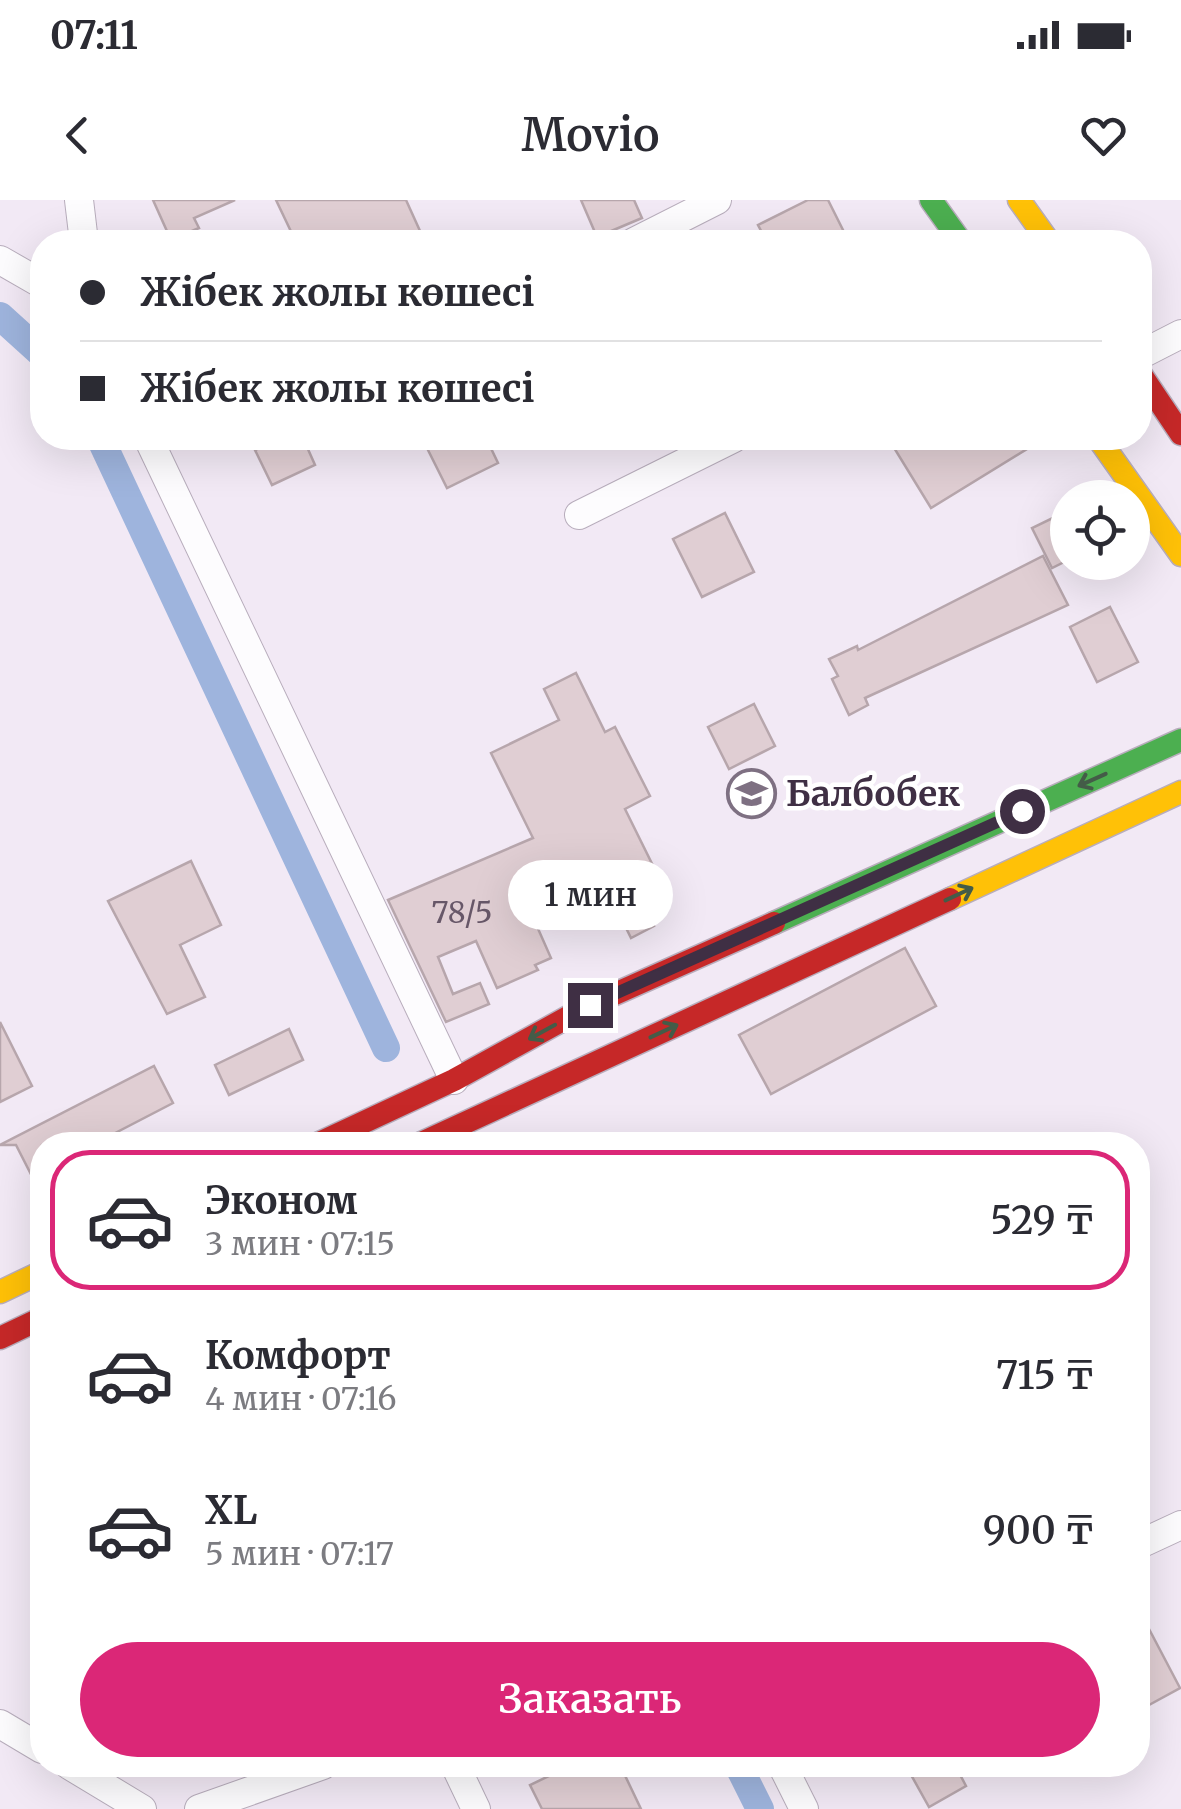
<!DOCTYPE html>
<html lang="ru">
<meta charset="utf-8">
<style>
:root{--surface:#fff;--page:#f2f2f3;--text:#2b2b33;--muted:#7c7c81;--line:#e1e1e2;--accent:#db2777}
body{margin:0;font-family:Merriweather,serif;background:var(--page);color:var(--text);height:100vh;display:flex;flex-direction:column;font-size:38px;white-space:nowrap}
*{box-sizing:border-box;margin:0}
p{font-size:32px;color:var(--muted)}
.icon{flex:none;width:55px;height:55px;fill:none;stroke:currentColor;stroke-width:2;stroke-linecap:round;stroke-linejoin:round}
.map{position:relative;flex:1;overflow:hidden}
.drawer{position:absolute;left:30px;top:932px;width:1120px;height:645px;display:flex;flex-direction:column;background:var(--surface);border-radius:40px;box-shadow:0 10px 40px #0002}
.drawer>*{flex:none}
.top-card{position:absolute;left:30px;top:30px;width:1122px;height:220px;border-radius:40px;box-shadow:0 10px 40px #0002;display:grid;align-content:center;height:220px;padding:0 50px;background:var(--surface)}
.controls{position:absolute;left:1050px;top:280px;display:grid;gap:20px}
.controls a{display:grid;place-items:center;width:100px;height:100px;border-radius:50%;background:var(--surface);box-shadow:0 10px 40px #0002;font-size:50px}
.end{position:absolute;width:45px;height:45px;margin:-22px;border:12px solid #3f2f44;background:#fff;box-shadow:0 0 0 5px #fff}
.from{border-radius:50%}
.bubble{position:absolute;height:70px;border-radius:35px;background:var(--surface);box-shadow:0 10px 40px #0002;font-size:32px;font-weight:600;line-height:70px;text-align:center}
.top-card b{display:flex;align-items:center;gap:35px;height:95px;font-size:38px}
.top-card b+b{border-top:2px solid var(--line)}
.top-card i{width:25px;height:25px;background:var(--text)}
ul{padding:18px 0 0;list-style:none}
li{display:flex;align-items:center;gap:30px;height:140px;margin:0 20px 15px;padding:0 30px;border:5px solid transparent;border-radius:40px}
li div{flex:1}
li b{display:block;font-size:38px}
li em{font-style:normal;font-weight:600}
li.current{border-color:var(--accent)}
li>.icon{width:90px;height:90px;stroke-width:1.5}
.action{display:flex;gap:20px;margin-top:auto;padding:20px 50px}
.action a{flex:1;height:115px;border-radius:60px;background:var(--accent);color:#fff;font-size:40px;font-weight:600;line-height:115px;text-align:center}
.status{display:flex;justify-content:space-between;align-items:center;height:70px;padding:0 50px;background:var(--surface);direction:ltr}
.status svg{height:28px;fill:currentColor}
header{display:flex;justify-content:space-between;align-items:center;height:130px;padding:0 50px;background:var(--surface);font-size:45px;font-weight:600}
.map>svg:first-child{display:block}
</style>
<div class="status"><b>07:11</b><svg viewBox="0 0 49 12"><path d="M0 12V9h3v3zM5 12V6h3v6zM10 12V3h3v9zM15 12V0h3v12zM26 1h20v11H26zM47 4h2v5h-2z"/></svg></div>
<header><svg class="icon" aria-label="back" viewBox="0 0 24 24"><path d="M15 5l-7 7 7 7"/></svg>Movio<svg class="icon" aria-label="heart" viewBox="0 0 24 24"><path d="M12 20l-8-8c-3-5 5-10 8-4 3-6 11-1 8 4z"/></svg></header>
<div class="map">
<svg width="1181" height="1609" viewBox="0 0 1181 1609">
<rect width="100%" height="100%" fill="#f2e9f5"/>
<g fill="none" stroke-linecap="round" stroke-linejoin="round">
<g stroke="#9eb4dd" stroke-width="28">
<path d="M0 116 42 154"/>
<path d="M100 238 386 848"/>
<path d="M738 1565 760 1609"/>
</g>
</g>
<g fill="#e0ced3" stroke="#b7a6ac" stroke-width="2.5">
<path d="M153 0H235L194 18 199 28 171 40Z"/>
<path d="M276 0H406L425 42H296Z"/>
<path d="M581 0H634L642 18 597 37Z"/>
<path d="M808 0H828L849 42H767L758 25Z"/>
<path d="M281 238H303L315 265 272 285 255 250Z"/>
<path d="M422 238H486L498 263 447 288Z"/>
<path d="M888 238H1045L931 308Z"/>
<path d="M725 313 754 372 702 397 673 339Z"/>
<path d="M1059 315 1068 331V360L1052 368 1032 328Z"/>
<path d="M1043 356 1068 405 865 498 868 505 849 515 832 479 838 476 829 459 857 446 858 450Z"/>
<path d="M1110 407 1138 462 1097 482 1070 427Z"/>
<path d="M576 473 605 532 615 527 650 596 625 609 665 690 642 702 654 726 631 738 603 681 532 715 551 758 535 765 538 770 497 788 476 741 438 757 453 794 480 783 489 804 446 822 388 700 533 638 491 553 559 520 544 489Z"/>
<path d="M754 504 775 546 729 569 708 527Z"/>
<path d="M191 661 221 725 180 745 205 797 167 814 108 701Z"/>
<path d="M905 748 936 806 771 894 739 835Z"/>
<path d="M0 822 32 886 0 902Z"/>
<path d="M289 829 303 860 229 895 215 865Z"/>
<path d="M154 866 173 903 92 945H42V996L16 945H0Z"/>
<path d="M1138 1408 1180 1488 1138 1511Z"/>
<path d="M572 1565H620L641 1609H542L530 1585Z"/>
<path d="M924 1565H955L966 1586 929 1607 910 1573Z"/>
</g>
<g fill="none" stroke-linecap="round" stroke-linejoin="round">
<defs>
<g id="street">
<path d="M79 0 84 42"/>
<path d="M634 42 717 0"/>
<path d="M0 60 42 84"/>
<path d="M1140 155 1181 134"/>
<path d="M148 238 454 880"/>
<path d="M579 315 734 238"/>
<path d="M1138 1345 1181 1325"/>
<path d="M0 1524 42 1549"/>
<path d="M69 1565 142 1609"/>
<path d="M455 1565 476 1609"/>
<path d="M782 1565 804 1609"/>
<path d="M199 1609 323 1565"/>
</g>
<g id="fast">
<path d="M931 0 961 42"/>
<path d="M774 723 1181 540"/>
</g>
<g id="slow">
<path d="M1019 0 1049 42"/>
<path d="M1098 238 1181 355"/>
<path d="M950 699 1181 592"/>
<path d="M0 1092 42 1072"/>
</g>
<g id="jam">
<path d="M1140 173 1181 234"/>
<path d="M315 945 454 880 590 805 774 723"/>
<path d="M417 945 950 699"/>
<path d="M0 1138 42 1118"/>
</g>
</defs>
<use href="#street" stroke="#b8adbc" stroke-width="30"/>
<use href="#fast" stroke="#b8adbc" stroke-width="25"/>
<use href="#slow" stroke="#b8adbc" stroke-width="25"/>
<use href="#jam" stroke="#b8adbc" stroke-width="25"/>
<use href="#street" stroke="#fdfcfe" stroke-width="28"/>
<use href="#fast" stroke="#4caf50" stroke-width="22"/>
<use href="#slow" stroke="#ffc107" stroke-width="22"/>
<use href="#jam" stroke="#c62828" stroke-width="22"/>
</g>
<defs><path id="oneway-shaft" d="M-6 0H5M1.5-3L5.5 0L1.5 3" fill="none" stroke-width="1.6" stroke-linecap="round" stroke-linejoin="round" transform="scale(2.5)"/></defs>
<g stroke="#445c48">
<use href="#oneway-shaft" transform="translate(1092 580) rotate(156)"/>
<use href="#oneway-shaft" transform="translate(959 694) rotate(-25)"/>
<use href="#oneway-shaft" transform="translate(664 831) rotate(-25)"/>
<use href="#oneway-shaft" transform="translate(542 832) rotate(151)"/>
</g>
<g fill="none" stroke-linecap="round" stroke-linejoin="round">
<path stroke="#3f2f44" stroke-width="12" d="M590 805 1022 611"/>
</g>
<defs>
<symbol id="school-ring" viewBox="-11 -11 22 22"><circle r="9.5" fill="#fff" stroke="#7e7082" stroke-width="1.5"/><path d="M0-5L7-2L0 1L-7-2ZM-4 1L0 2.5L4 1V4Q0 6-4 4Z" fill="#7e7082"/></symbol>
</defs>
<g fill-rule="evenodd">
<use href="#school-ring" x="724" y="566" width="55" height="55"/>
</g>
<g text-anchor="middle" stroke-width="9" stroke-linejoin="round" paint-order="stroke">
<g font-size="30" fill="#675768">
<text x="462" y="723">78/5</text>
</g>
<g font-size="35" font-weight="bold" fill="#3f2f44" stroke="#fff" text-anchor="start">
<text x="786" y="606">Балбобек</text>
</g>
</g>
</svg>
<div class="controls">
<a><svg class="icon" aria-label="locate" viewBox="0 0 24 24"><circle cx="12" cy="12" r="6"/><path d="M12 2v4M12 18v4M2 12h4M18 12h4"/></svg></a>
</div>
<i class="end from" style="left:1022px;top:611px"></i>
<i class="end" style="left:590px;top:805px"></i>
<div class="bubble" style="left:508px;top:660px;width:165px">1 мин</div>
<div class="top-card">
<b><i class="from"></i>Жібек жолы көшесі</b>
<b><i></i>Жібек жолы көшесі</b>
</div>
<section class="drawer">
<ul>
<li class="current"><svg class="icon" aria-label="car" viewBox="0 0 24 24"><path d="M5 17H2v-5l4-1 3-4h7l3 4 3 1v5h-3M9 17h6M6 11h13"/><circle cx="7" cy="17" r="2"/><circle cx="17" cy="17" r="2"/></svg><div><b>Эконом</b><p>3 мин · 07:15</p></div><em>529 ₸</em></li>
<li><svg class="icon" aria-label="car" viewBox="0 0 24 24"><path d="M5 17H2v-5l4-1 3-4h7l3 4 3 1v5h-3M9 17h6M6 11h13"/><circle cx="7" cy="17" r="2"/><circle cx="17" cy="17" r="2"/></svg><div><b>Комфорт</b><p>4 мин · 07:16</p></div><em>715 ₸</em></li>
<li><svg class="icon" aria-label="car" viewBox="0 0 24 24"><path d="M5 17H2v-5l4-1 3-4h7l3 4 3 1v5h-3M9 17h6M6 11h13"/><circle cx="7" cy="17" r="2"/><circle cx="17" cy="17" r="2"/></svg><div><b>XL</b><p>5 мин · 07:17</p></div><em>900 ₸</em></li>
</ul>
<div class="action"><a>Заказать</a></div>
</section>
</div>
